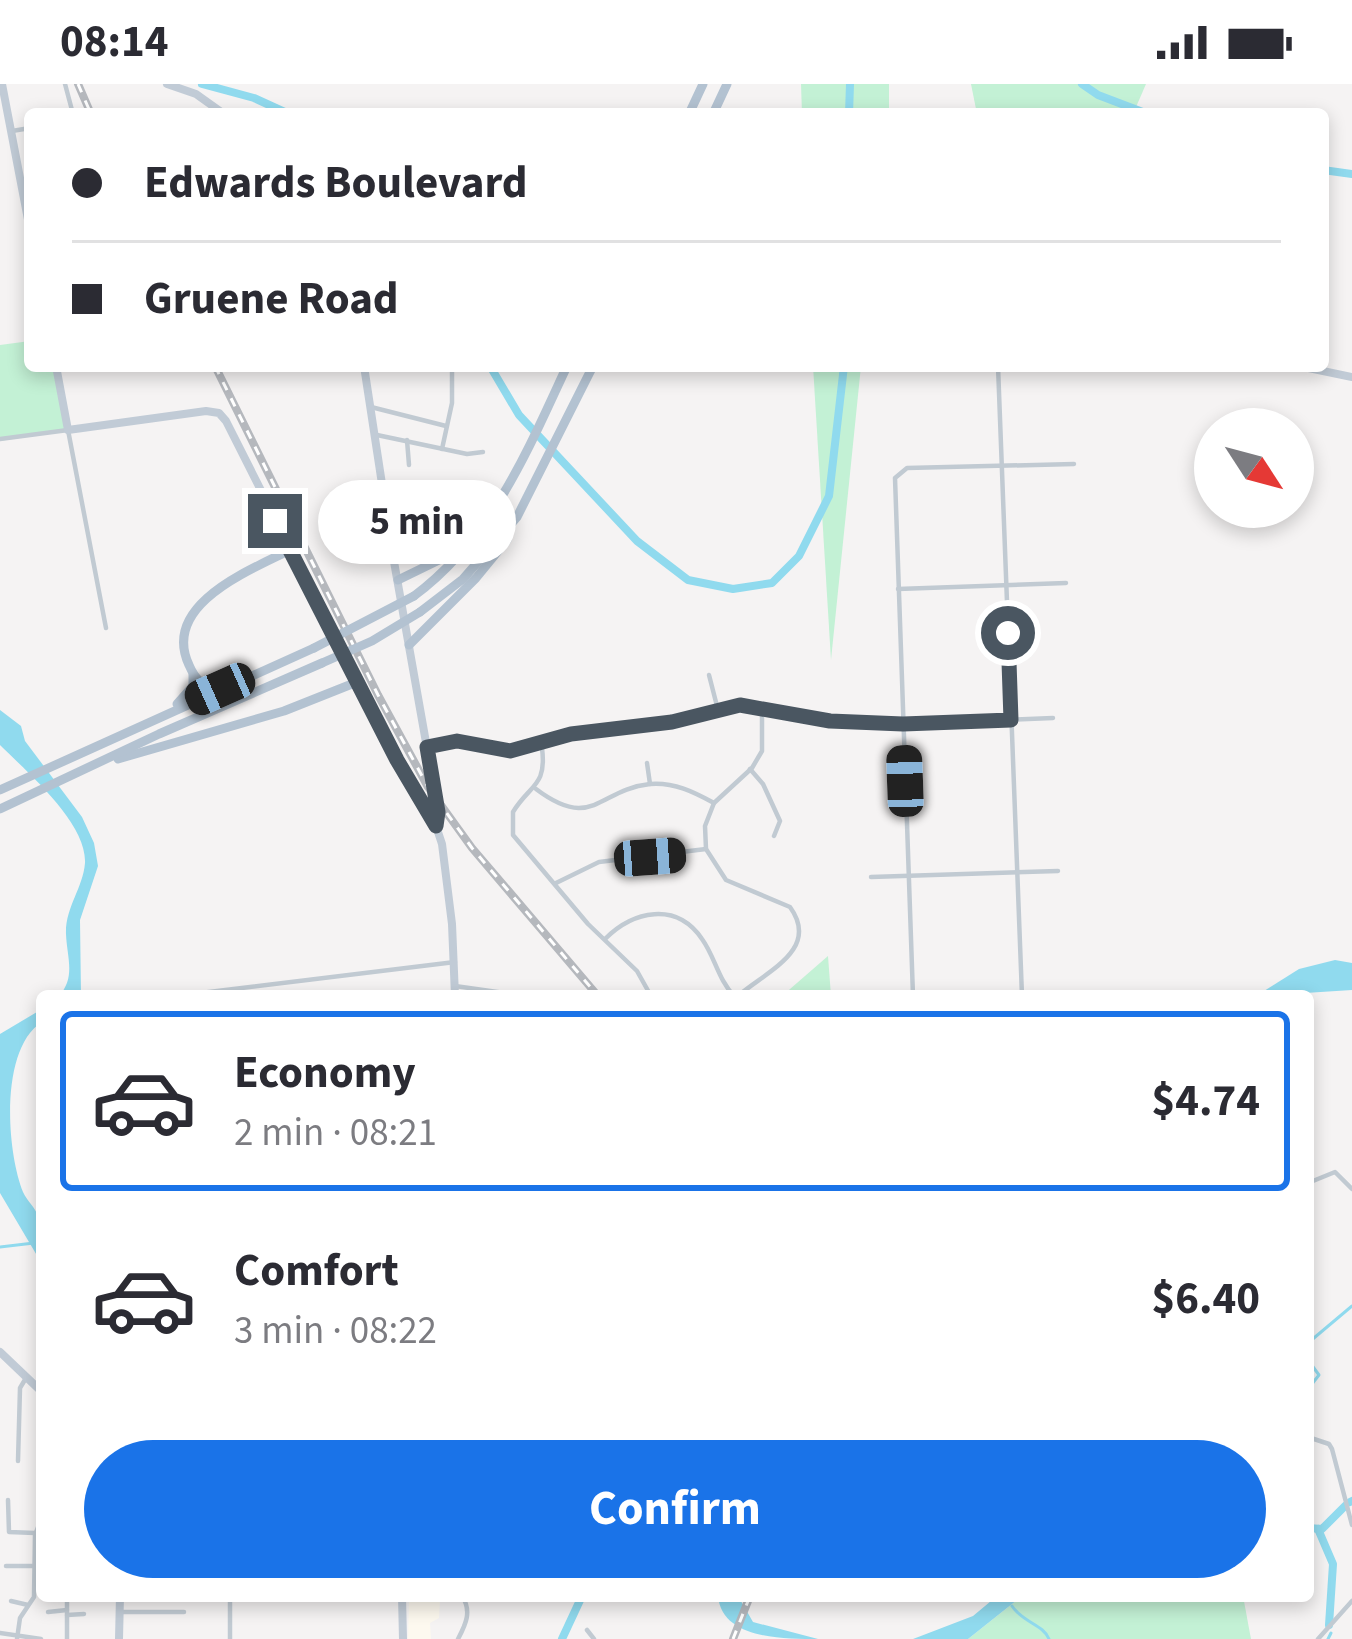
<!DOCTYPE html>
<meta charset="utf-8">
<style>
:root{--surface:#fff;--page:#f7f7f7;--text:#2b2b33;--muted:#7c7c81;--line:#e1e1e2;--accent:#1a73e8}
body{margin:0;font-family:"Source Sans 3",sans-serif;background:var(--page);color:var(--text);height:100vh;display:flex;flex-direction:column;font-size:45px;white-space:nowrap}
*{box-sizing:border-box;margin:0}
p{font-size:39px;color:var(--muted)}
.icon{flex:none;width:66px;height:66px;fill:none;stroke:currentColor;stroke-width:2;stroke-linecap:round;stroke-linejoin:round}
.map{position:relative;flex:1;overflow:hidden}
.sheet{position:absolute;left:36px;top:906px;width:1278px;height:612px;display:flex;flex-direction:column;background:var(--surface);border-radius:12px;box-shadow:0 6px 18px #0003}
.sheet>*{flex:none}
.guide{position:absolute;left:24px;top:24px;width:1305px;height:264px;border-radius:12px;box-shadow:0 6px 18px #0003;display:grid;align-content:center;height:264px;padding:0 48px;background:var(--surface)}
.needle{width:78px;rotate:126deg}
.buttons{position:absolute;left:1194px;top:324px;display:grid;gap:24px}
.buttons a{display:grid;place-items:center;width:120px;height:120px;border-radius:50%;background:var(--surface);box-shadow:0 6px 18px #0003;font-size:60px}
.end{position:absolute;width:54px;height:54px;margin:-27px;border:15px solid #4a5661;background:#fff;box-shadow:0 0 0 6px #fff}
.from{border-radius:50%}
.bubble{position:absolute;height:84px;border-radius:42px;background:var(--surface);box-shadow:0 6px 18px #0003;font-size:39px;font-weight:700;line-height:84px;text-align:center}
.car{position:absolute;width:36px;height:72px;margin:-36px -18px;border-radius:15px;box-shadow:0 0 9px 3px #0007;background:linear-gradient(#222 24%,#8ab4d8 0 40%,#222 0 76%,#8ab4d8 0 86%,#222 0)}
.guide b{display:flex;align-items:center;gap:42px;height:114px;font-size:45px}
.guide b+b{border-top:3px solid var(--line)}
.guide i{width:30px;height:30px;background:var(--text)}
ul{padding:21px 0 0;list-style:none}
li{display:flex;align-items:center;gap:36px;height:180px;margin:0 24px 18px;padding:0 24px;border:6px solid transparent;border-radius:12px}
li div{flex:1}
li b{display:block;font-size:45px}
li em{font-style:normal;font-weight:700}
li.active{border-color:var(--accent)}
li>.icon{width:108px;height:108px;stroke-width:1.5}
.cta{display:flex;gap:24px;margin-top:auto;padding:24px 48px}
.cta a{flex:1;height:138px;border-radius:72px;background:var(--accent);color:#fff;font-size:48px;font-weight:700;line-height:138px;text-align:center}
.status{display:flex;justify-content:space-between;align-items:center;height:84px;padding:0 60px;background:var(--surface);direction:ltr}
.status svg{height:33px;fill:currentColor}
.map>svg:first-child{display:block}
</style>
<div class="status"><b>08:14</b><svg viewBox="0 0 49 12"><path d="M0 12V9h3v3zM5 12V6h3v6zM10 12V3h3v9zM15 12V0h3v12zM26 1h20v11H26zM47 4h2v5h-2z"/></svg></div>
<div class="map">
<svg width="1352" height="1555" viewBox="0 0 1352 1555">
<rect width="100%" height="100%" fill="#f5f3f3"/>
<path fill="#fdf9ef" d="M409 1516H440L439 1534 430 1539 431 1555H408Z"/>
<g fill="#c3f1d5">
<path d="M801 0H889V30H802Z"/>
<path d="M971 0H1146L1133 30H977Z"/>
<path d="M30 257V282H56L68 346 0 357V261Z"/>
<path d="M813 282H861L831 576Z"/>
<path d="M828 872 831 912H782Z"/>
<path d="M1022 1512H1243L1251 1555H968Z"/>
</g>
<g fill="#90daee">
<path d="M0 626 21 642 25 657 82 733 94 759 98 782 80 836 81 912H59C76 893 67 874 66 850 65 824 83 804 85 779 87 739 27 688 0 661Z"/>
<path d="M1335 876 1352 879V906L1256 912 1299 885Z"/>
<path d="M42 925V938C0 964 6 1065 23 1108 27 1117 35 1123 38 1132 44 1147 42 1164 42 1180L0 1109V950Z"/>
<path d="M718 1512H738L753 1538 818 1555C782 1555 722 1555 718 1512Z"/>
<path d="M997 1512H1022L968 1555H913L973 1532Z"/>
</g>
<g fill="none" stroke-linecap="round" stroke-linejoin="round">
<g stroke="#90daee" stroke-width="3">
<path d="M0 1163 34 1159"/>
<path d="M1308 1259 1352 1222"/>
<path d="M1308 1276 1319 1291 1308 1305"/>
<path d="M1012 1522C1023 1539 1043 1540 1049 1555"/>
<path d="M1328 1555 1331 1549"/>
</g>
<g stroke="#90daee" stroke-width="8">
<path d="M202 0 254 14 289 30"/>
<path d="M1082 0 1098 11 1148 30"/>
<path d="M849 30 850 0"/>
<path d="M1323 86 1352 90"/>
<path d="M490 282 519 331 637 457 688 496 733 505 772 499 799 472 829 412 844 282"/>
<path d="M1350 1418 1352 1417"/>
<path d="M1308 1444 1322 1445 1345 1422"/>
<path d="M1318 1445 1333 1480 1329 1541"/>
<path d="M562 1555 582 1512"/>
</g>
<g stroke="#c1cad2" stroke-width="4.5">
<path d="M65 0 73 30"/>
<path d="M12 47 30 44"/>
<path d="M998 282 1022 912"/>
<path d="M371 323 446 342"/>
<path d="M377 351 467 370 483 368"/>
<path d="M0 355 68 346 106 544"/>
<path d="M407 356 409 381"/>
<path d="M442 365 452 319V282"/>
<path d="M898 505 1066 499"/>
<path d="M709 591 718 626"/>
<path d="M427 663 457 657 510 667 571 650 672 637 740 621 830 637 903 640 1053 634"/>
<path d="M542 664C547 703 530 700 513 728V751L588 840 637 887 651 912"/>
<path d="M647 679 650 700"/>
<path d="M750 685 763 700 780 737 774 752"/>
<path d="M536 705C593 748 599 705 650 700 674 698 694 708 714 719"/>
<path d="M871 793 1058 787"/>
<path d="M556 799 599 778 706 765"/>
<path d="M605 855C633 827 676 817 702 855 715 873 718 895 734 912"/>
<path d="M455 902 526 912"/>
<path d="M176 912 455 878"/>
<path d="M738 912C765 888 821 866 790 823L726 796 706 765 705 742 714 719 752 684 762 667V623"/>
<path d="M913 912 895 394 907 384 1074 380"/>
<path d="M1308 1099 1335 1088 1352 1105"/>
<path d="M1308 1353 1329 1360 1332 1365 1352 1441"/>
<path d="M18 1377 20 1304 26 1294"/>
<path d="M40 1414V1433"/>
<path d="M8 1416 9 1448 35 1449"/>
<path d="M6 1482H36"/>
<path d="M11 1517 28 1521"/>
<path d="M48 1528 67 1526"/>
<path d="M119 1528H184"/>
<path d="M67 1531 84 1530"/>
<path d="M587 1546 594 1555"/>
<path d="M0 1549 41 1555"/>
<path d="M17 1555 20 1534 34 1513 35 1451 42 1433"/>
<path d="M67 1555V1512"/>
<path d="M230 1555V1512"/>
<path d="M458 1555C466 1540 472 1527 462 1512"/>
<path d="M1318 1555 1352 1517"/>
</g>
<g stroke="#c1cbd6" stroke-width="8">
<path d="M2 0 30 146"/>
<path d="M167 0 196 10 224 30"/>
<path d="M56 282 68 346 206 327 219 329 226 337 397 676 436 742 442 760 452 840 455 912"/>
<path d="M364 282 393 472 436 715V742"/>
<path d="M1299 282 1352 293"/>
<path d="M0 1268 42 1308"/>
<path d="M402 1512 403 1555"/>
<path d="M426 1512H451"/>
<path d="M119 1555 120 1512"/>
</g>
<g stroke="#b3c2d1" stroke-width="9">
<path d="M689 30 703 0"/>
<path d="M713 30 727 0"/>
<path d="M398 496 439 476 479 440"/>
<path d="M414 512C492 454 527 368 567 282"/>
<path d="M420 528 463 495 517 433 593 282"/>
<path d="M409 561 476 494 507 456"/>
<path d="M217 605C202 602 195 595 189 581 161 521 248 487 290 466"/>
<path d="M177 620 193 602V590"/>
<path d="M118 675 284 627 357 598"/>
<path d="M0 706 314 564"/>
<path d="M0 725 159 650 322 579"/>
</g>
<defs>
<g id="rail">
<path d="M78 0 91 30"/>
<path d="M215 282 378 611 428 703 472 764 598 912"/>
<path d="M733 1555 750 1512"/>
</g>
</defs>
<use href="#rail" stroke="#b5b8bd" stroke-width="8"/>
<use href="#rail" stroke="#fff" stroke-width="3" stroke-dasharray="9" stroke-linecap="butt"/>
<g stroke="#b3c2d1" stroke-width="9">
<path d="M314 564 414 512"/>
<path d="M322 579 372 557 420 528"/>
</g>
</g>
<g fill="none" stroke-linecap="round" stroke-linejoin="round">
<path stroke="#4a5661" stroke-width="15" d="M275 437 397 676 436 742 438 728 427 663 457 657 510 667 571 650 672 638 740 621 830 637 903 640 1011 636 1008 549"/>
</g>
</svg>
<div class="buttons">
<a><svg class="needle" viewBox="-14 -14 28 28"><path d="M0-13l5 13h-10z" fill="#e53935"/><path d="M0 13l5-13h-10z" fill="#7c7c81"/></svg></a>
</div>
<i class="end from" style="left:1008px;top:549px"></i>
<i class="end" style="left:275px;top:437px"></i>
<div class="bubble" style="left:318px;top:396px;width:198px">5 min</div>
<i class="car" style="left:220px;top:605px;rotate:246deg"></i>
<i class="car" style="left:905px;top:697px;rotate:358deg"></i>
<i class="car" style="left:650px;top:773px;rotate:86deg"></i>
<div class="guide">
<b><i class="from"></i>Edwards Boulevard</b>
<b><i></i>Gruene Road</b>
</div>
<section class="sheet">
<ul>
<li class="active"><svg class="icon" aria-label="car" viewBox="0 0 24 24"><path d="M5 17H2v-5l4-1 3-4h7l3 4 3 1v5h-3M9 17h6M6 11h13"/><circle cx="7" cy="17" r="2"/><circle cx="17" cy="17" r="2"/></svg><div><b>Economy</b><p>2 min · 08:21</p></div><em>$4.74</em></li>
<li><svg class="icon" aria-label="car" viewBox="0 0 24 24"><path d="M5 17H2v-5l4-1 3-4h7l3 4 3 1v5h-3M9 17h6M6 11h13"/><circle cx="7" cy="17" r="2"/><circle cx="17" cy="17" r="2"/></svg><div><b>Comfort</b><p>3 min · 08:22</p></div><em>$6.40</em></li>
</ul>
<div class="cta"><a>Confirm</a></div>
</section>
</div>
